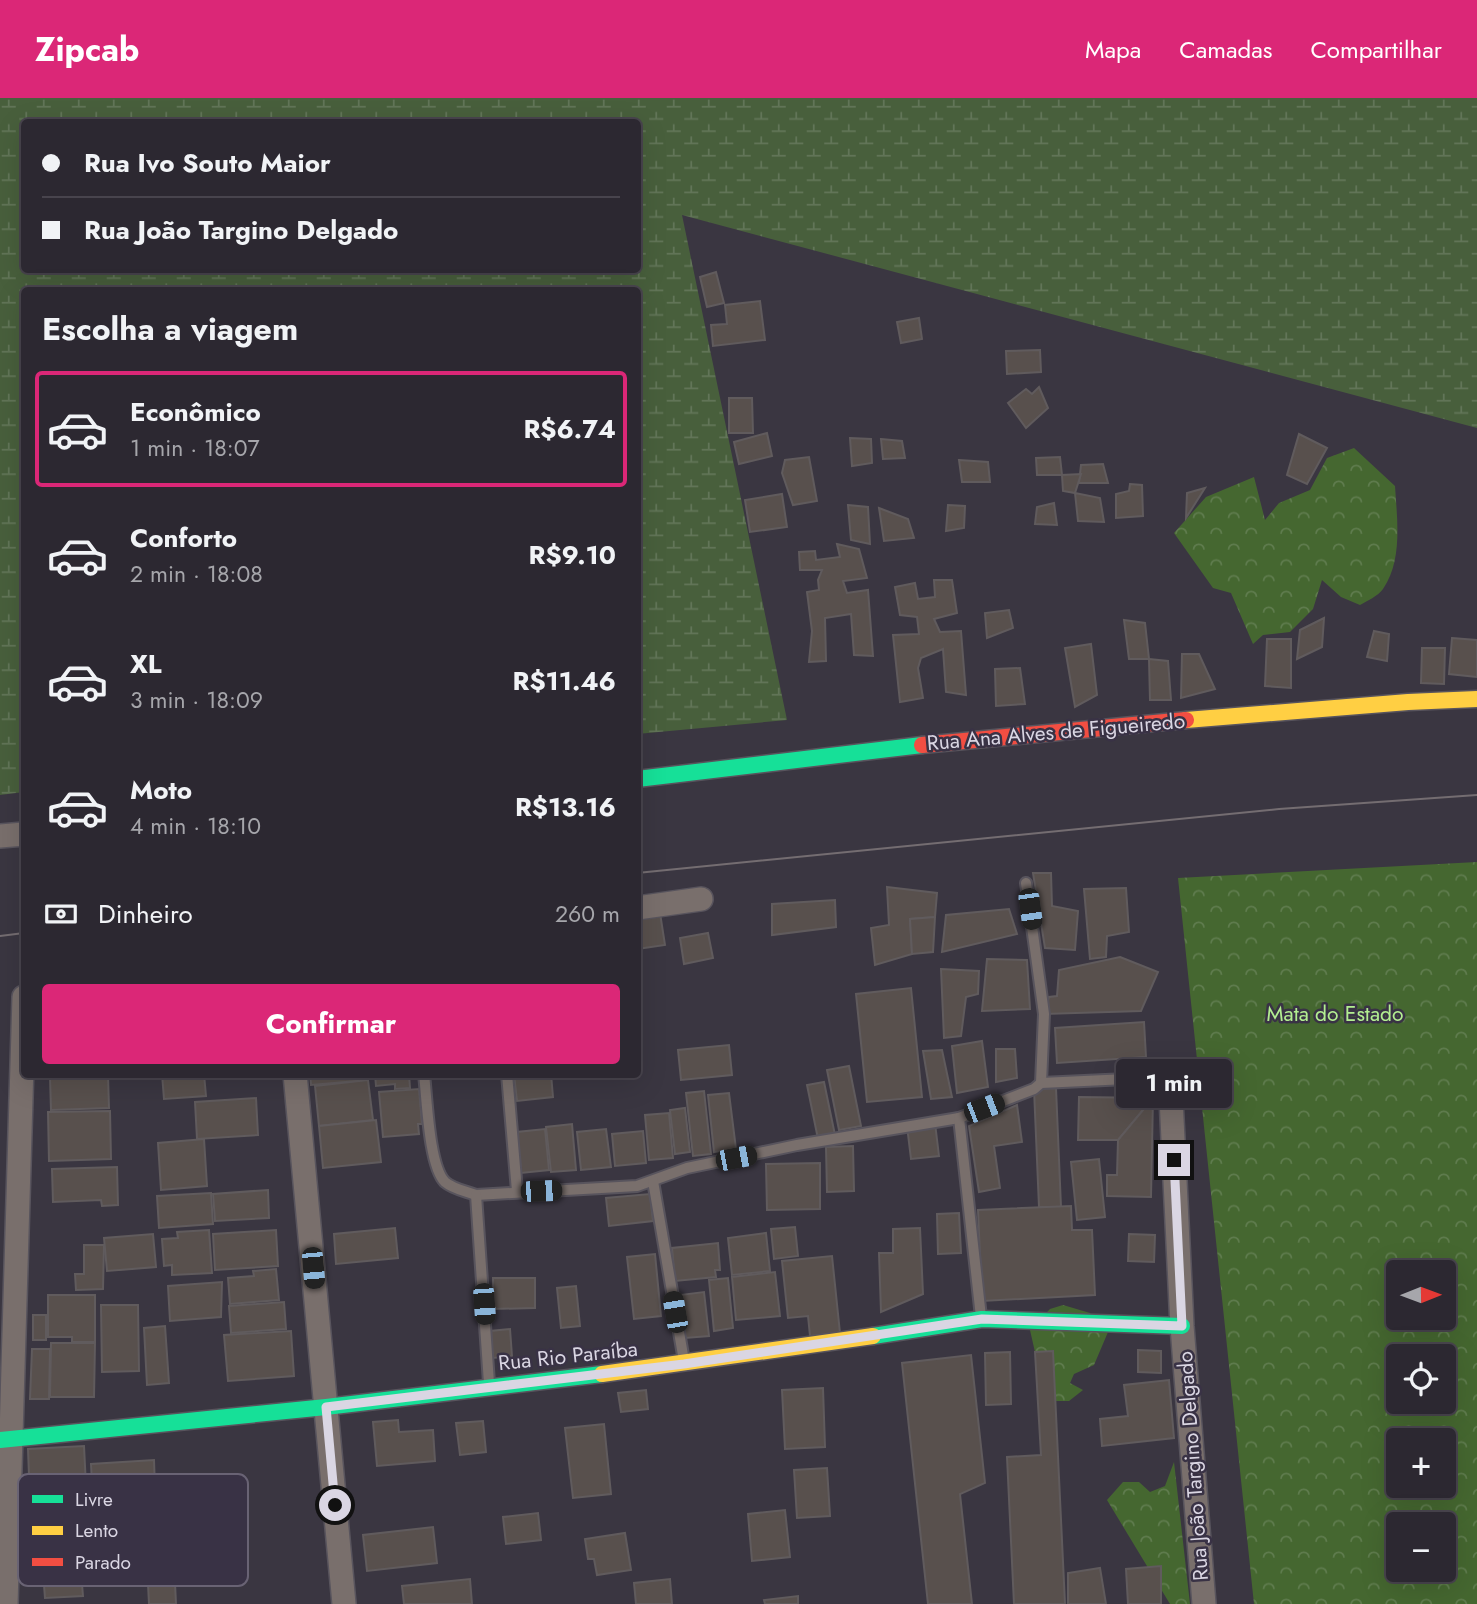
<!DOCTYPE html>
<html lang="pt">
<meta charset="utf-8">
<style>
:root{--surface:#2c2831;--page:#38343d;--text:#f1f3f6;--muted:#a6a6ab;--line:#48444d;--accent:#db2777}
body{margin:0;font-family:Jost,sans-serif;background:var(--page);color:var(--text);height:100vh;display:flex;flex-direction:column;font-size:26px;white-space:nowrap}
*{box-sizing:border-box;margin:0}
p{font-size:23px;color:var(--muted)}
.icon{flex:none;width:38px;height:38px;fill:none;stroke:currentColor;stroke-width:2;stroke-linecap:round;stroke-linejoin:round}
.map{position:relative;flex:1;overflow:hidden}
.sheet{position:absolute;left:21px;top:189px;width:620px;height:791px;display:flex;flex-direction:column;background:var(--surface);border-radius:7px;box-shadow:0 7px 28px #0002,0 0 0 2px var(--line)}
.sheet>*{flex:none}
.guide{position:absolute;left:21px;top:21px;width:620px;height:154px;border-radius:7px;box-shadow:0 7px 28px #0002,0 0 0 2px var(--line);display:grid;align-content:center;height:154px;padding:0 21px;background:var(--surface)}
.needle{width:46px;rotate:89deg}
.tools{position:absolute;left:1386px;top:1162px;display:grid;gap:14px}
.tools a{display:grid;place-items:center;width:70px;height:70px;border-radius:7px;background:var(--surface);box-shadow:0 7px 28px #0002,0 0 0 2px var(--line);font-size:35px}
.end{position:absolute;width:32px;height:32px;margin:-16px;border:9px solid #dad6e3;background:#111;box-shadow:0 0 0 4px #111}
.from{border-radius:50%}
.bubble{position:absolute;height:49px;border-radius:7px;background:var(--surface);box-shadow:0 7px 28px #0002,0 0 0 2px var(--line);font-size:23px;font-weight:700;line-height:49px;text-align:center}
.car{position:absolute;width:21px;height:42px;margin:-21px -10px;border-radius:9px;box-shadow:0 0 5px 2px #0007;background:linear-gradient(#222 24%,#8ab4d8 0 40%,#222 0 76%,#8ab4d8 0 86%,#222 0)}
.guide b{display:flex;align-items:center;gap:24px;height:66px;font-size:26px}
.guide b+b{border-top:2px solid var(--line)}
.guide i{width:18px;height:18px;background:var(--text)}
ul{padding:0;list-style:none}
li{display:flex;align-items:center;gap:21px;height:116px;margin:0 14px 10px;padding:0 7px;border:4px solid transparent;border-radius:7px}
li div{flex:1}
li b{display:block;font-size:26px}
li em{font-style:normal;font-weight:700}
li.current{border-color:var(--accent)}
li>.icon{width:63px;height:63px;stroke-width:1.5}
h2{padding:0 21px;font-size:32px;line-height:84px}
.pay{display:flex;align-items:center;gap:18px;height:77px;padding:0 21px;font-size:26px}
.pay p{margin-inline-start:auto}
.primary-button{display:flex;gap:14px;margin-top:auto;padding:14px 21px}
.primary-button a{flex:1;height:80px;border-radius:7px;background:var(--accent);color:#fff;font-size:28px;font-weight:700;line-height:80px;text-align:center}
header{display:flex;align-items:center;gap:42px;box-sizing:border-box;height:98px;padding:0 35px;background:var(--accent);color:#fff}
header strong{font-size:33px}
nav{display:flex;gap:38px;margin-inline-start:auto;font-size:24px}
.map>svg:first-child{display:block}
</style>
<header>
<strong>Zipcab</strong>
<nav><a>Mapa</a><a>Camadas</a><a>Compartilhar</a></nav>
</header>
<div class="map">
<svg width="1477" height="1506" viewBox="0 0 1477 1506">
<defs>
<pattern id="forest-crowns" width="20" height="18" patternUnits="userSpaceOnUse" patternTransform="scale(1.75)"><rect width="20" height="18" fill="#456730"/><path d="M2 6a3 3 0 1 1 6 0M12 15a3 3 0 1 1 6 0" fill="none" stroke="#5f7c4e"/></pattern>
<pattern id="wetland-marsh" width="20" height="14" patternUnits="userSpaceOnUse" patternTransform="scale(1.75)"><rect width="20" height="14" fill="#485f3c"/><path d="M1 5h8M5 5V1M11 12h8M15 12V8" fill="none" stroke="#627558"/></pattern>
</defs>
<rect width="100%" height="100%" fill="#3a3641"/>
<g fill="url(#forest-crowns)" fill-rule="evenodd">
<path d="M1354 350 1395 388C1397 421 1403 462 1383 491 1378 498 1367 503 1360 507L1341 499 1322 482 1313 511 1290 534 1263 537 1253 546 1231 495 1213 490 1174 435 1206 399 1254 379 1265 422 1279 405 1310 392 1327 360Z"/>
<path d="M1477 764V1506H1254L1178 780ZM1398 1174H1444V1220H1398ZM1398 1258H1444V1304H1398ZM1398 1342H1444V1388H1398ZM1398 1426H1444V1472H1398Z"/>
<path d="M1063 1207 1090 1215 1108 1234 1094 1267 1074 1276 1070 1285 1083 1292 1069 1303H1055L1035 1254 1030 1232 1050 1211Z"/>
<path d="M1174 1364 1190 1506H1170L1107 1402 1123 1384H1139L1150 1394 1165 1388Z"/>
</g>
<path fill="url(#wetland-marsh)" fill-rule="evenodd" d="M0 0H1477V330L682 117 787 622 637 636V192H24V694L0 697ZM24 24H637V172H24Z"/>
<g fill="#58504d" stroke="#605b5d" stroke-width="2">
<path d="M716 174 724 205 707 209 700 179Z"/>
<path d="M760 203 765 242 713 248 711 227 727 226 725 207Z"/>
<path d="M919 220 922 241 901 245 897 224Z"/>
<path d="M1040 252 1041 274 1007 276 1006 253Z"/>
<path d="M1039 289 1048 310 1026 330 1008 305 1026 291 1032 296Z"/>
<path d="M729 300H752L753 335H729Z"/>
<path d="M767 335 772 358 739 366 734 344Z"/>
<path d="M1299 336 1327 350 1307 386 1287 377Z"/>
<path d="M850 340 871 341 872 365 852 368Z"/>
<path d="M881 341 902 343 905 360 883 361Z"/>
<path d="M809 359 817 403 793 407 782 375 785 362Z"/>
<path d="M1060 359 1062 377H1037L1036 360Z"/>
<path d="M959 362 988 364 990 384H962Z"/>
<path d="M1103 366 1108 385H1079L1081 367Z"/>
<path d="M1081 376 1075 395 1063 393 1062 377Z"/>
<path d="M1130 386 1142 387 1143 418 1116 420V396L1129 393Z"/>
<path d="M1205 390 1186 420 1187 395Z"/>
<path d="M1075 395 1100 400 1104 424 1078 423Z"/>
<path d="M782 396 787 429 750 434 745 402Z"/>
<path d="M1054 405 1057 427 1035 426 1037 409Z"/>
<path d="M848 407 868 409 870 446 851 442Z"/>
<path d="M948 407 965 408 964 430 946 433Z"/>
<path d="M879 410 908 421 914 440 884 443Z"/>
<path d="M837 446 859 451 867 480 843 483 847 495 868 492 873 558 854 557 851 516 825 520 826 563 809 564 812 533 807 494 819 492 818 482 822 472H800L799 454 815 453 816 462 840 459Z"/>
<path d="M934 482H952L957 515 934 521 940 534 961 533 966 597 946 594 943 551 921 560 918 570 923 600 900 604 893 537 919 536 917 519 900 517 895 489 915 485 918 501 935 499Z"/>
<path d="M1009 512 1013 530 987 540 985 515Z"/>
<path d="M1324 520 1322 549 1297 561 1300 532Z"/>
<path d="M1124 522 1145 525 1149 561H1129Z"/>
<path d="M1374 533 1389 536 1387 563 1367 559Z"/>
<path d="M1452 540 1477 542V579L1449 576Z"/>
<path d="M1267 541H1291V590L1265 588Z"/>
<path d="M1091 546 1097 597 1075 609 1065 550Z"/>
<path d="M1422 550H1445L1444 586 1421 585Z"/>
<path d="M1182 556H1199L1215 591 1181 600Z"/>
<path d="M1149 561 1168 563 1171 602H1150Z"/>
<path d="M1020 570 1025 606 996 608 995 571Z"/>
<path d="M1033 775H1051L1052 808 1078 813 1075 852 1045 850Z"/>
<path d="M887 789 937 795 935 819 910 821 912 856 875 867 871 830 889 827Z"/>
<path d="M1126 790 1129 834 1107 838 1106 859 1090 861 1084 791Z"/>
<path d="M835 802 836 829 772 837V806Z"/>
<path d="M1009 811 1017 836 942 854 946 817Z"/>
<path d="M660 815 665 847 637 851V819Z"/>
<path d="M935 819 933 854 912 856 910 821Z"/>
<path d="M708 835 713 860 684 866 680 840Z"/>
<path d="M1120 859 1158 874 1141 913 1044 916 1049 899 1057 898 1059 872Z"/>
<path d="M987 861 1027 862 1030 911 982 913Z"/>
<path d="M941 871 979 873 978 896 966 899 961 938 944 940Z"/>
<path d="M911 890 922 999 867 1004 856 896Z"/>
<path d="M1144 924 1146 959 1057 965 1055 930Z"/>
<path d="M982 943 988 989 957 995 952 948Z"/>
<path d="M729 947 732 977 681 982 678 952Z"/>
<path d="M996 951H1015L1017 980 996 984Z"/>
<path d="M942 952 952 999 931 1001 923 953Z"/>
<path d="M849 968 861 1028 839 1032 827 972Z"/>
<path d="M162 976H204L206 998 164 1001Z"/>
<path d="M310 976H368V982L311 987Z"/>
<path d="M375 976H409L410 990 395 991V986L376 988Z"/>
<path d="M514 976H551L553 999 517 1003Z"/>
<path d="M108 977 109 1010 51 1012 50 979Z"/>
<path d="M368 982 373 1022 319 1028 315 988Z"/>
<path d="M824 984 835 1037 818 1041 807 987Z"/>
<path d="M1056 990 1061 1109H1039L1034 991Z"/>
<path d="M419 991 422 1026H418L419 1036 383 1039 379 994Z"/>
<path d="M704 993 711 1056 693 1058 686 995Z"/>
<path d="M729 995 736 1051 714 1054 708 997Z"/>
<path d="M1079 999 1153 1000 1118 1042H1078Z"/>
<path d="M256 1000 258 1037 197 1041 195 1004Z"/>
<path d="M1153 1000 1151 1099 1107 1098V1077H1117L1118 1042Z"/>
<path d="M1017 1007 1022 1044 994 1048 1000 1090 979 1094 969 1028Z"/>
<path d="M685 1010 690 1054 675 1056 670 1012Z"/>
<path d="M110 1013 111 1061 49 1063 48 1014Z"/>
<path d="M669 1015 673 1060 649 1062 645 1017Z"/>
<path d="M376 1022 381 1064 323 1070 319 1028Z"/>
<path d="M935 1025 939 1058 911 1061 907 1028Z"/>
<path d="M572 1026 576 1072 551 1074 546 1029Z"/>
<path d="M545 1031 549 1072 521 1075 517 1034Z"/>
<path d="M606 1031 611 1069 581 1072 577 1034Z"/>
<path d="M643 1033 646 1065 615 1068 612 1036Z"/>
<path d="M204 1041 207 1088 161 1092 158 1045Z"/>
<path d="M853 1048 854 1093 827 1094 826 1049Z"/>
<path d="M1099 1061 1105 1119 1077 1122 1071 1064Z"/>
<path d="M820 1065V1111L767 1112 766 1066Z"/>
<path d="M117 1069 118 1107 102 1108 101 1102 53 1104 52 1071Z"/>
<path d="M268 1092 269 1120 215 1123 213 1096Z"/>
<path d="M211 1095 213 1126 159 1130 157 1098Z"/>
<path d="M650 1096 653 1123 609 1128 606 1100Z"/>
<path d="M1071 1108 1072 1132H1092L1095 1197 982 1203 978 1112Z"/>
<path d="M959 1115 961 1155 938 1156 937 1116Z"/>
<path d="M795 1129 798 1158 774 1161 771 1131Z"/>
<path d="M395 1130 398 1160 336 1166 334 1136Z"/>
<path d="M920 1130 923 1196 881 1214 879 1155H893V1131Z"/>
<path d="M209 1132 212 1175 172 1177V1167L164 1168 162 1141 178 1140 177 1134Z"/>
<path d="M276 1132 278 1168 215 1172 213 1136Z"/>
<path d="M766 1135 770 1173 732 1177 728 1140Z"/>
<path d="M153 1136 156 1169 107 1173 104 1140Z"/>
<path d="M1129 1136 1155 1137 1154 1164 1128 1163Z"/>
<path d="M718 1145 720 1172H715L716 1179 675 1183 672 1150Z"/>
<path d="M84 1147H104L103 1191 76 1192 75 1176H84Z"/>
<path d="M655 1156 661 1218 634 1221 627 1159Z"/>
<path d="M832 1158 840 1235 810 1238 808 1218 788 1220 782 1163Z"/>
<path d="M276 1171 279 1202 230 1206 228 1180 254 1178 253 1173Z"/>
<path d="M775 1174 780 1218 736 1222 732 1179Z"/>
<path d="M493 1180H535V1210L493 1211Z"/>
<path d="M728 1180 733 1230 714 1233 709 1182Z"/>
<path d="M222 1184 221 1219 170 1223 168 1188Z"/>
<path d="M576 1188 580 1228 561 1230 557 1190Z"/>
<path d="M704 1194 709 1238 685 1240 680 1197Z"/>
<path d="M48 1197H95V1244H72V1239H48Z"/>
<path d="M284 1204 286 1231 231 1235 229 1208Z"/>
<path d="M101 1207H138L139 1273 102 1274Z"/>
<rect x="33" y="1217" width="13" height="25"/>
<path d="M165 1228 169 1285 147 1287 144 1230Z"/>
<path d="M510 1231 512 1258 493 1260 490 1233Z"/>
<path d="M291 1233 294 1278 228 1283 224 1237Z"/>
<path d="M51 1245H95L94 1299H50Z"/>
<path d="M32 1251H50L49 1301H30Z"/>
<path d="M1138 1252 1161 1253V1275L1138 1274Z"/>
<path d="M1053 1253 1065 1506H1014L1007 1359 1041 1357 1035 1254Z"/>
<path d="M1010 1254 1011 1306 986 1307 985 1255Z"/>
<path d="M971 1257 985 1385 960 1396 972 1506H928L902 1265Z"/>
<path d="M1169 1282 1174 1340 1102 1348 1100 1321 1128 1318 1124 1287Z"/>
<path d="M823 1290 825 1349 785 1351 782 1292Z"/>
<path d="M646 1292 648 1311 621 1314 618 1295Z"/>
<path d="M398 1322 399 1334 433 1332 435 1363 377 1368 373 1324Z"/>
<path d="M483 1323 486 1354 460 1357 456 1325Z"/>
<path d="M604 1326 611 1396 573 1400 565 1330Z"/>
<path d="M84 1348 87 1408 55 1409 54 1404H30L28 1351Z"/>
<path d="M154 1362 155 1390H147L148 1404 93 1408 91 1366Z"/>
<path d="M827 1370 830 1418 797 1420 794 1372Z"/>
<path d="M785 1412 790 1459 752 1463 748 1416Z"/>
<path d="M538 1415 541 1442 506 1446 503 1419Z"/>
<path d="M433 1429 437 1465 367 1473 363 1437Z"/>
<path d="M625 1435 631 1472 597 1477 594 1461H588L585 1441Z"/>
<path d="M102 1457 104 1484 82 1486 83 1498 45 1500 42 1461Z"/>
<path d="M1161 1468V1506H1128L1126 1471Z"/>
<path d="M1100 1470 1106 1506H1068V1475Z"/>
<path d="M470 1481 472 1506H404L402 1488Z"/>
<path d="M670 1481 672 1506H636L634 1485Z"/>
<path d="M175 1485 176 1506H149L148 1486Z"/>
<path d="M798 1498V1506H765L764 1502Z"/>
</g>
<g fill="none" stroke-linecap="round" stroke-linejoin="round">
<defs>
<g id="lane">
<path d="M1026 785 1044 916 1041 985"/>
<path d="M424 976C427 1002 429 1068 445 1084 453 1091 465 1093 476 1097L637 1088 687 1070 797 1047 959 1020 1034 991 1041 985 1170 979"/>
<path d="M507 976 517 1093"/>
<path d="M959 1020 981 1219"/>
<path d="M653 1083 684 1263"/>
<path d="M476 1097 489 1285"/>
</g>
<g id="street">
<path d="M0 738 24 736"/>
<path d="M637 810 701 801"/>
<path d="M295 976 344 1506"/>
<path d="M1170 979 1182 1228 1204 1506"/>
<path d="M6 1506 24 899"/>
</g>
<g id="fast">
<path d="M637 681 922 647"/>
<path d="M873 1238 982 1221 1182 1228"/>
<path d="M0 1342 326 1309 602 1276"/>
</g>
<g id="slow">
<path d="M1186 622 1408 604 1477 601"/>
<path d="M602 1276 873 1238"/>
</g>
<path id="jam" d="M922 647 1186 622"/>
</defs>
<use href="#lane" stroke="#58545d" stroke-width="14"/>
<use href="#street" stroke="#58545d" stroke-width="26"/>
<use href="#fast" stroke="#58545d" stroke-width="19"/>
<use href="#slow" stroke="#58545d" stroke-width="19"/>
<use href="#jam" stroke="#58545d" stroke-width="19"/>
<use href="#lane" stroke="#796f6c" stroke-width="10"/>
<use href="#street" stroke="#796f6c" stroke-width="23"/>
<use href="#fast" stroke="#16e098" stroke-width="16"/>
<use href="#slow" stroke="#ffcf43" stroke-width="16"/>
<use href="#jam" stroke="#f24e42" stroke-width="16"/>
<g stroke="#746d71" stroke-width="2">
<path d="M637 775 1279 711 1477 697"/>
<path d="M0 838 24 835"/>
</g>
</g>
<g fill="none" stroke-linecap="round" stroke-linejoin="round">
<path stroke="#dad6e3" stroke-width="9" d="M335 1407 326 1309 684 1266 982 1221 1182 1228 1174 1062"/>
</g>
<g text-anchor="middle" stroke-width="5" stroke-linejoin="round" paint-order="stroke">
<g font-size="21" fill="#dad6e3" stroke="#393245">
<text transform="translate(1056 634) rotate(-5)" y="7">Rua Ana Alves de Figueiredo</text>
<text transform="translate(568 1258) rotate(-6)" y="7">Rua Rio Paraíba</text>
<text transform="translate(1193 1368) rotate(-94)" y="7">Rua João Targino Delgado</text>
</g>
<g font-size="21" fill="#b3ee91" stroke="#393245">
<text x="1335" y="923">Mata do Estado</text>
</g>
</g>
<rect x="18" y="1376" width="230" height="112" rx="10" fill="#393245" stroke="#696374" stroke-width="2"/>
<rect x="32" y="1397" width="31" height="8" fill="#16e098"/>
<rect x="32" y="1428" width="31" height="9" fill="#ffcf43"/>
<rect x="32" y="1460" width="31" height="8" fill="#f24e42"/>
<g font-size="19" fill="#dad6e3">
<text x="75" y="1408">Livre</text>
<text x="75" y="1439">Lento</text>
<text x="75" y="1471">Parado</text>
</g>
</svg>
<div class="tools">
<a><svg class="needle" viewBox="-14 -14 28 28"><path d="M0-13l5 13h-10z" fill="#e53935"/><path d="M0 13l5-13h-10z" fill="#a6a6ab"/></svg></a>
<a><svg class="icon" aria-label="locate" viewBox="0 0 24 24"><circle cx="12" cy="12" r="6"/><path d="M12 2v4M12 18v4M2 12h4M18 12h4"/></svg></a>
<a>+</a>
<a>−</a>
</div>
<i class="end from" style="left:335px;top:1407px"></i>
<i class="end" style="left:1174px;top:1062px"></i>
<div class="bubble" style="left:1116px;top:961px;width:116px">1 min</div>
<i class="car" style="left:1030px;top:811px;rotate:172deg"></i>
<i class="car" style="left:984px;top:1010px;rotate:69deg"></i>
<i class="car" style="left:736px;top:1060px;rotate:79deg"></i>
<i class="car" style="left:541px;top:1093px;rotate:88deg"></i>
<i class="car" style="left:313px;top:1170px;rotate:175deg"></i>
<i class="car" style="left:484px;top:1206px;rotate:176deg"></i>
<i class="car" style="left:675px;top:1214px;rotate:350deg"></i>
<div class="guide">
<b><i class="from"></i>Rua Ivo Souto Maior</b>
<b><i></i>Rua João Targino Delgado</b>
</div>
<section class="sheet">
<h2>Escolha a viagem</h2>
<ul>
<li class="current"><svg class="icon" aria-label="car" viewBox="0 0 24 24"><path d="M5 17H2v-5l4-1 3-4h7l3 4 3 1v5h-3M9 17h6M6 11h13"/><circle cx="7" cy="17" r="2"/><circle cx="17" cy="17" r="2"/></svg><div><b>Econômico</b><p>1 min · 18:07</p></div><em>R$6.74</em></li>
<li><svg class="icon" aria-label="car" viewBox="0 0 24 24"><path d="M5 17H2v-5l4-1 3-4h7l3 4 3 1v5h-3M9 17h6M6 11h13"/><circle cx="7" cy="17" r="2"/><circle cx="17" cy="17" r="2"/></svg><div><b>Conforto</b><p>2 min · 18:08</p></div><em>R$9.10</em></li>
<li><svg class="icon" aria-label="car" viewBox="0 0 24 24"><path d="M5 17H2v-5l4-1 3-4h7l3 4 3 1v5h-3M9 17h6M6 11h13"/><circle cx="7" cy="17" r="2"/><circle cx="17" cy="17" r="2"/></svg><div><b>XL</b><p>3 min · 18:09</p></div><em>R$11.46</em></li>
<li><svg class="icon" aria-label="car" viewBox="0 0 24 24"><path d="M5 17H2v-5l4-1 3-4h7l3 4 3 1v5h-3M9 17h6M6 11h13"/><circle cx="7" cy="17" r="2"/><circle cx="17" cy="17" r="2"/></svg><div><b>Moto</b><p>4 min · 18:10</p></div><em>R$13.16</em></li>
</ul>
<div class="pay"><svg class="icon" aria-label="cash" viewBox="0 0 24 24"><path d="M3 7h18v10H3z"/><circle cx="12" cy="12" r="2"/></svg>Dinheiro<p>260 m</p></div>
<div class="primary-button"><a>Confirmar</a></div>
</section>
</div>
